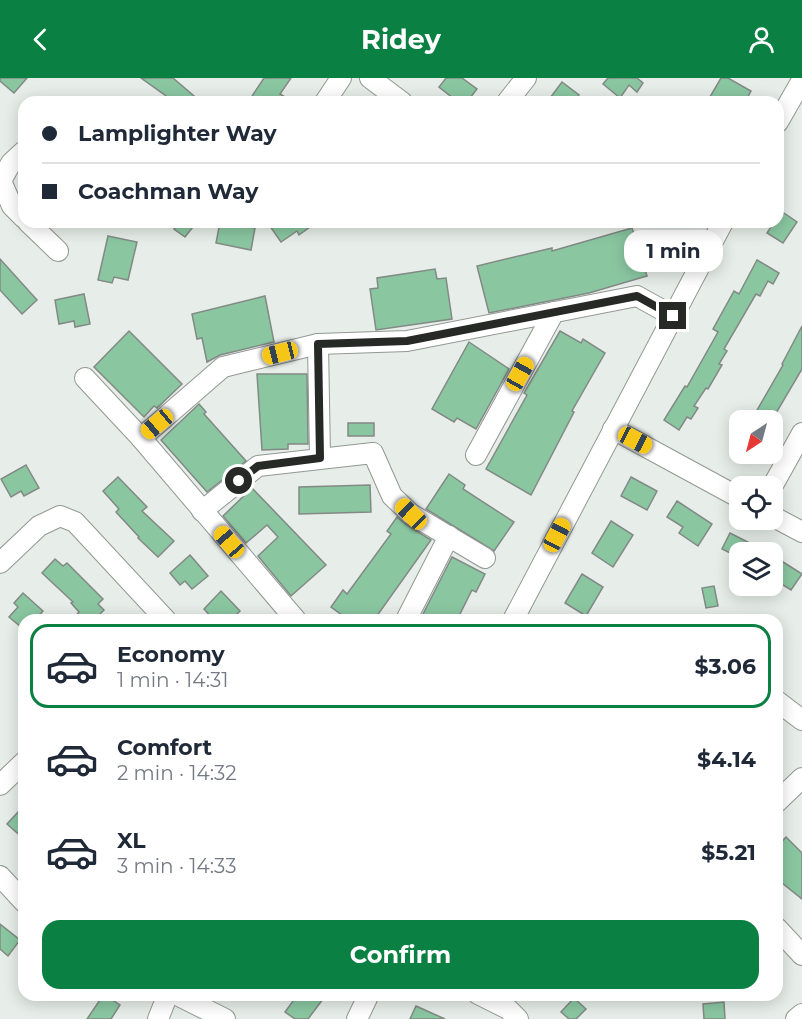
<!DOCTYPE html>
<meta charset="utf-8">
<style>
:root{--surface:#fff;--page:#f6f6f7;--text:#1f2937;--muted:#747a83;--line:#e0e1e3;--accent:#0b8043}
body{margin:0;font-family:Montserrat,sans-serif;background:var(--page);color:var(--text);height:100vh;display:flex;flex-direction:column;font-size:22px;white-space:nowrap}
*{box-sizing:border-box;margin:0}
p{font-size:20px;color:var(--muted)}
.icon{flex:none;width:33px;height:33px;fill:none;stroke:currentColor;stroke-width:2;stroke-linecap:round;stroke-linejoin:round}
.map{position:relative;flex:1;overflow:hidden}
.sheet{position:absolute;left:18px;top:536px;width:765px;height:387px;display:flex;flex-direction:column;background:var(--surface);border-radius:18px;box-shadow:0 3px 15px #0003}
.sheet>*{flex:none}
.top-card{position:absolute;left:18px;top:18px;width:766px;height:132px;border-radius:18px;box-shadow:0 3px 15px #0003;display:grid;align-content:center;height:132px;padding:0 24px;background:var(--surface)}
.needle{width:39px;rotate:216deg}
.tools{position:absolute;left:729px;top:332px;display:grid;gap:12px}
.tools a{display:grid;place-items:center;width:54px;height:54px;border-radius:12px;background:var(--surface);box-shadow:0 3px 15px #0003;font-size:30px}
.end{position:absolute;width:27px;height:27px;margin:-14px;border:8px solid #272927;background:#fff;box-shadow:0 0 0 3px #fff}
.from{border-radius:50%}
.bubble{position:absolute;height:42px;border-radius:18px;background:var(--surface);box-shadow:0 3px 15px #0003;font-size:20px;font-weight:700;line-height:42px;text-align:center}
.car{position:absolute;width:18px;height:36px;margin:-18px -9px;border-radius:8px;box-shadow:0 0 4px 2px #0007;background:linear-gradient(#f5c518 24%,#345 0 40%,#f5c518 0 76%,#345 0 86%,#f5c518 0)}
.top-card b{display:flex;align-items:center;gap:21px;height:57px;font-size:22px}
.top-card b+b{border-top:2px solid var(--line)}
.top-card i{width:15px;height:15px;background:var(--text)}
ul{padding:10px 0 0;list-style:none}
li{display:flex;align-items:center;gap:18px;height:84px;margin:0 12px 9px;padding:0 12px;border:3px solid transparent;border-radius:18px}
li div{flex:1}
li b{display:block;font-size:22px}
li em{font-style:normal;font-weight:700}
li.selected{border-color:var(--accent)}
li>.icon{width:54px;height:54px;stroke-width:1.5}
.cta{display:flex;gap:12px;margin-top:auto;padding:12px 24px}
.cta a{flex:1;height:69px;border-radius:18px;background:var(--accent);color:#fff;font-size:24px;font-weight:700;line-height:69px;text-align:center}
header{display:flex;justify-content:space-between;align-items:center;height:78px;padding:0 24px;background:var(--accent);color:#fff;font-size:27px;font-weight:700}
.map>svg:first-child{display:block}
</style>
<header><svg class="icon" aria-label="back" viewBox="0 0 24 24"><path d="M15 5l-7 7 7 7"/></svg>Ridey<svg class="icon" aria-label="person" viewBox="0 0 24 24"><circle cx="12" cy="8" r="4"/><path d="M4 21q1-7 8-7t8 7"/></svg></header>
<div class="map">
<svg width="802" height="941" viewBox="0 0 802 941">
<rect width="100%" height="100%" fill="#e7eee9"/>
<g fill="#8ac7a1" stroke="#838985" stroke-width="1.5">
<path d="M0 0H27L14 15 0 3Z"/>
<path d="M141 0H173L201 24H161L166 18Z"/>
<path d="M264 0H291L280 16 293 24H260L252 18Z"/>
<path d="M446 0H462L477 11 467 24H458L439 9Z"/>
<path d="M608 0H637L643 5 637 14 629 7 620 20 603 6Z"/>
<path d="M721 0H728L751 13 745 24H707Z"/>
<path d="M562 4 579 17 574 24H547Z"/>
<path d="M781 133 797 144 783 165 767 155 774 144H778V138Z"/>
<path d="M180 144H197L185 159 174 151Z"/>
<path d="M220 144 255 150 251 172 216 165Z"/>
<path d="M267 144H317L299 157 297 153 281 164Z"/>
<path d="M632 150 647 198 589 215 489 235 477 188 552 170V173Z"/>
<path d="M108 158 137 164 128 202 114 199 112 205 98 202Z"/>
<path d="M0 181 37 222 22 236 0 212Z"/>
<path d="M757 182 779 195 773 206 768 203 760 218 756 216 724 271 727 273 719 286 722 287 708 311 706 310 694 328 698 330 691 341 687 339 679 352 664 342 685 308 687 309 718 254 713 251 734 213 739 216Z"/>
<path d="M435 191 437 201 446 200 452 241 376 252 370 211 378 210 377 200Z"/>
<path d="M84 216 90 246 75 249 74 243 59 246 55 222Z"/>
<path d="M265 218 274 264 220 277 207 284 202 260 197 261 192 236Z"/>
<path d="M802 248V291L772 342H769L756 334 783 287 782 286Z"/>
<path d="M129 253 182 306 157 330 154 328 144 339 94 289Z"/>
<path d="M560 253 581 265 583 261 605 275 572 333 574 334 531 417 486 391 527 317 524 315Z"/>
<path d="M469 264 509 291 476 351 457 340 454 344 432 331Z"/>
<path d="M257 296H307L308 366H288V371L262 372Z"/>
<path d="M199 326 206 334 204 336 246 383 207 414 161 362Z"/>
<rect x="348" y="345" width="26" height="13"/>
<path d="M26 387 39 410 24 418 21 413 11 419 1 401Z"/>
<path d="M449 396 465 407 463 411 514 444 494 473 426 431Z"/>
<path d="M118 399 147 429 142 433 174 463 158 479 138 460 139 459 116 434 119 431 103 413Z"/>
<path d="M631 399 657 413 647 432 621 418Z"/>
<path d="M370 407 371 434 299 436V409Z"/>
<path d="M252 410 326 487 291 518 258 478 278 459 267 447 246 465 223 438Z"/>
<path d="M677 423 712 446 698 468 679 455 683 449 667 439Z"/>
<path d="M397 439 405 446 431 462 374 542H349L331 529 343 512 347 516 391 456 387 453Z"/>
<path d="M611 443 633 457 613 489 592 475Z"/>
<path d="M730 455 767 474H740V480L722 471Z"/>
<path d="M190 477 208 498 192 511 185 503 180 507 170 495Z"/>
<path d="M772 477 802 496 791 512 772 500Z"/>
<path d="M452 479 485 496 476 514 472 512 457 542H420Z"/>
<path d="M55 481 63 488 67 485 103 521 98 526 104 532 94 542H72L79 534 71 525 73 524 42 495Z"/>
<path d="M582 496 603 509 586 538 565 525Z"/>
<path d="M714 508 718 528 706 530 702 510Z"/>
<path d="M221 513 240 533 231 542H214L204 531Z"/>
<path d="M23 515 43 533 35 542H24L22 550 9 539 18 529 14 525Z"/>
<path d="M18 734 24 739V761L7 746Z"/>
<path d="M786 759 802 775V821L777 801V769Z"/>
<path d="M0 846 20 862 8 878 0 871Z"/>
<path d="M104 916 120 927 111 941H87Z"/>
<path d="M298 916H317L323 921 308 941H295L285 934Z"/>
<path d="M574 920 586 931 576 941H569L561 934Z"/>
<path d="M724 924 725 941H704L703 926Z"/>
<path d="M416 928 445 941H410Z"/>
</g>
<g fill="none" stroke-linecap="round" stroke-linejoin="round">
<defs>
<g id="minor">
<path d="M370 0 402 24"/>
<path d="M325 24 341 0"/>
<path d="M507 24 526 0"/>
<path d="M778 44 802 2"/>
<path d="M24 73 11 85 1 103 12 128 24 140"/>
<path d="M28 144 58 173"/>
<path d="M318 266 320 380"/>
<path d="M85 300 141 360 296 542"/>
<path d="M613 351 740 420"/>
<path d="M141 360 223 289 318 266 407 263 637 218 673 238"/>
<path d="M476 377 554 234"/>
<path d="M772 409 802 355"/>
<path d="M202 433 258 388 373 375 392 418 411 436 485 480"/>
<path d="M772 438 802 454"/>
<path d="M0 485 39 448 60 438 75 444 166 542"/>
<path d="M406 542 449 458"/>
<path d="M513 542 723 144"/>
<path d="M777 623 802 642"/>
<path d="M0 707 24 684"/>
<path d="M777 724 802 700"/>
<path d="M0 798 24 824"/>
<path d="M777 850 802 877"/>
<path d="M175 916 225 941"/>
<path d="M478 916 508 931 518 941"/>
<path d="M158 941 168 916"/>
<path d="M357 941 369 916"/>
<path d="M796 941 802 936"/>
</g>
</defs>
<use href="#minor" stroke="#929894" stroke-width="22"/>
<use href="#minor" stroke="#fff" stroke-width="20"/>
</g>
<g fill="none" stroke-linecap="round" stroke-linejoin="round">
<path stroke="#272927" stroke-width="8" d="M239 403 258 388 320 380 318 266 407 263 637 218 673 238"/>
</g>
</svg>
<div class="tools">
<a><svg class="needle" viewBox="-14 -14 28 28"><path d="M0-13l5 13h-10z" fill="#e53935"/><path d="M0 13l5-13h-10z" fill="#747a83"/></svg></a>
<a><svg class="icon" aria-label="locate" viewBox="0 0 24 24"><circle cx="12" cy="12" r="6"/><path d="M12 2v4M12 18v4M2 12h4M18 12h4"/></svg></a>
<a><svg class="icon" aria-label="layers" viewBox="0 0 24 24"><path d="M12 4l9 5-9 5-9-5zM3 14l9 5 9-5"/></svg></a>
</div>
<i class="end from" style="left:239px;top:403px"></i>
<i class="end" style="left:673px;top:238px"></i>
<div class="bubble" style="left:624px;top:152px;width:99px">1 min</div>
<i class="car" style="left:280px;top:275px;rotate:256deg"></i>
<i class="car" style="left:520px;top:296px;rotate:29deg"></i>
<i class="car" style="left:157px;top:346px;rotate:230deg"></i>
<i class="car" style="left:635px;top:362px;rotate:118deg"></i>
<i class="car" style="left:411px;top:436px;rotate:314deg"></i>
<i class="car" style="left:557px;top:457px;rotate:28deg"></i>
<i class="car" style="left:229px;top:464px;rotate:319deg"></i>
<div class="top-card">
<b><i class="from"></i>Lamplighter Way</b>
<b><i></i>Coachman Way</b>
</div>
<section class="sheet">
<ul>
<li class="selected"><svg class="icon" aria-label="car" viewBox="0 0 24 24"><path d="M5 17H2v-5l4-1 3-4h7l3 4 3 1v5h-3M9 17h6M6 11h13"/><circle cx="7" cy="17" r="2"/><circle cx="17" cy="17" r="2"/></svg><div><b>Economy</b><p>1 min · 14:31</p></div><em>$3.06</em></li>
<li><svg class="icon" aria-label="car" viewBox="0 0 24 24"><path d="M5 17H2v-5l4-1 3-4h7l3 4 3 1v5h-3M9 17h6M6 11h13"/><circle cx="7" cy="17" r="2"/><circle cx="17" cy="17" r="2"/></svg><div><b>Comfort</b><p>2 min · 14:32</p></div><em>$4.14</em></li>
<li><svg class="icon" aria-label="car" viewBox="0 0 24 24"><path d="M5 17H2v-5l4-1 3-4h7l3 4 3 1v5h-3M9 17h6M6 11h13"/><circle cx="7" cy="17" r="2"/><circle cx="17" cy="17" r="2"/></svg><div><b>XL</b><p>3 min · 14:33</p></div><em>$5.21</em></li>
</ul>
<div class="cta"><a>Confirm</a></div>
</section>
</div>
